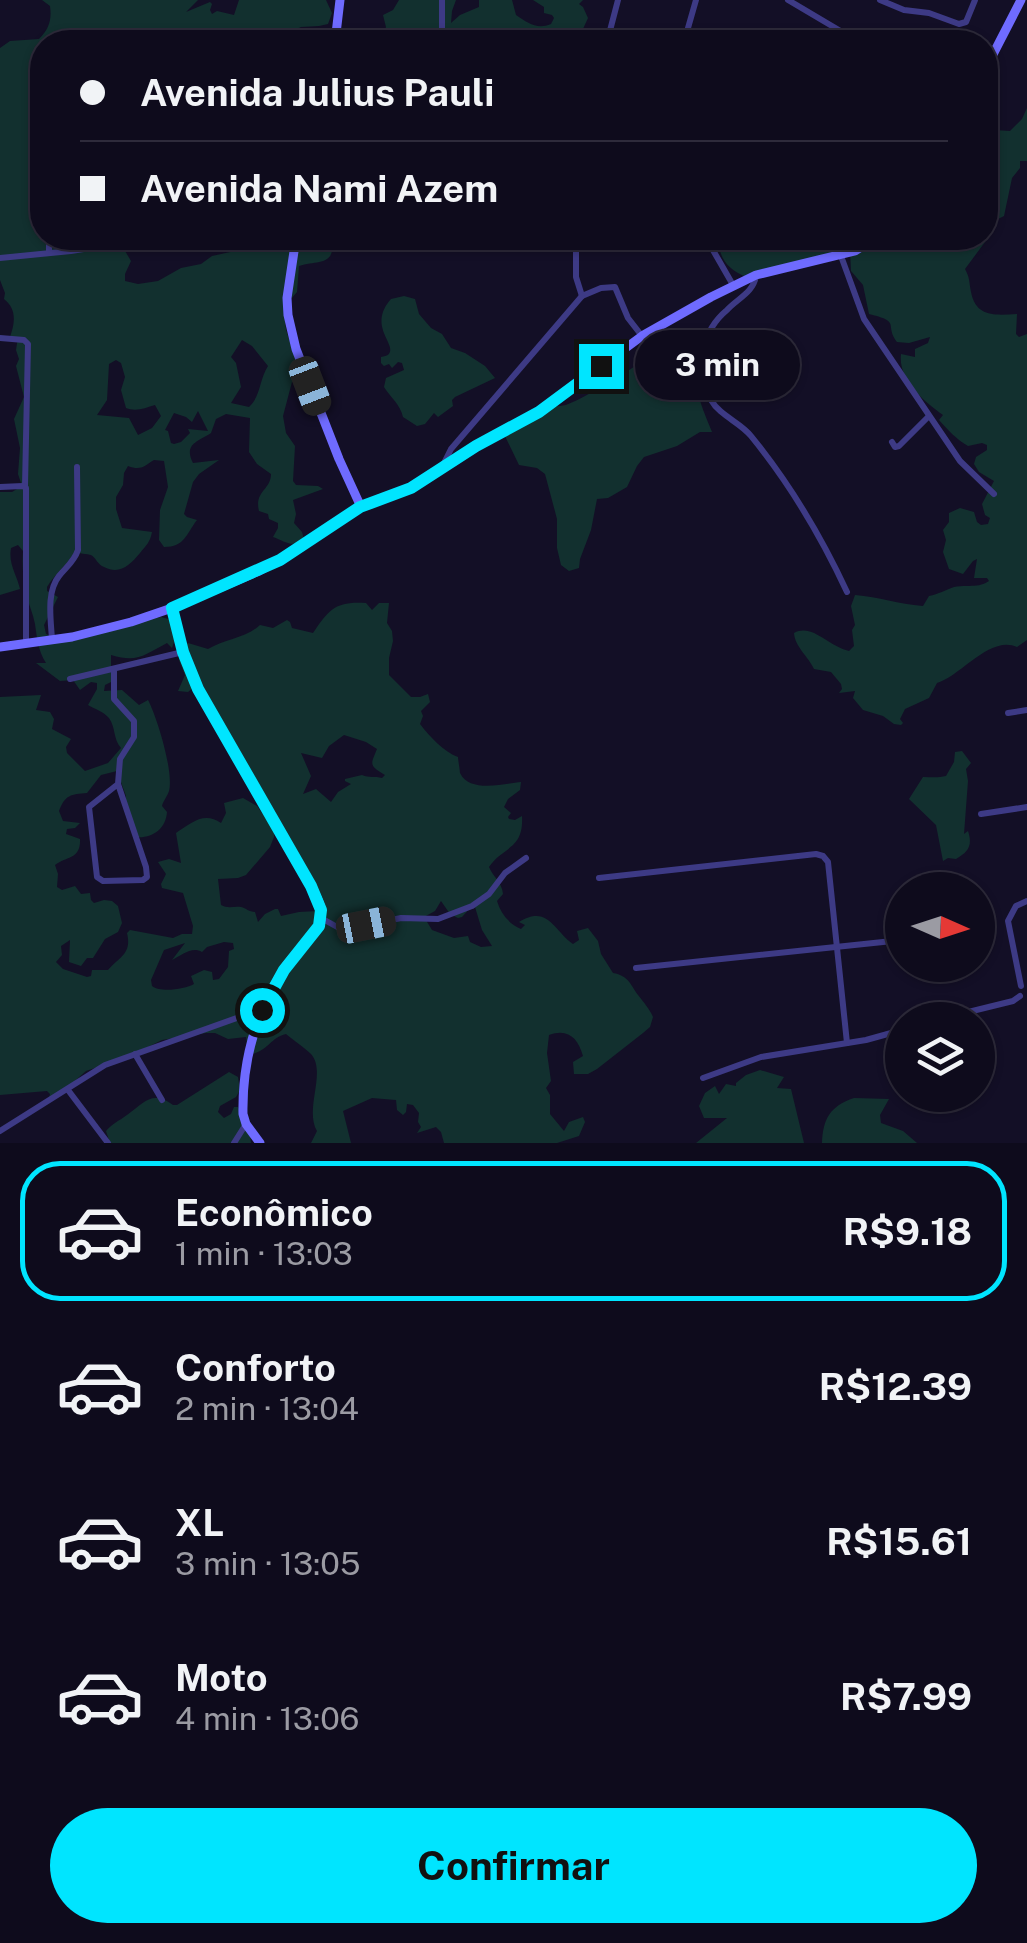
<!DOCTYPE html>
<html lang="pt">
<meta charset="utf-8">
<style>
:root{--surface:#0e0b1c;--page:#1c1929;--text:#f1f3f6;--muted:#9b9ba3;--line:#2e2b3b;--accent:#00e5ff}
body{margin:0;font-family:"Public Sans",sans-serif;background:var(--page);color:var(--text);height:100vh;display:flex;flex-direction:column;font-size:38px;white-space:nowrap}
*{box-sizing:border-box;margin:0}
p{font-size:32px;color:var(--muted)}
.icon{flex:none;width:55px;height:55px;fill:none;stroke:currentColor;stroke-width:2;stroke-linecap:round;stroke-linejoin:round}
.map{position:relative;height:1143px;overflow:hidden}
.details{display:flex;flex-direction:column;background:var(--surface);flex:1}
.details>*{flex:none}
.top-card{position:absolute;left:30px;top:30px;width:968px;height:220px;border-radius:40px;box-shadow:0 2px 8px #0004,0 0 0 2px var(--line);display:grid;align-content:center;height:220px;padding:0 50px;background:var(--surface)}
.needle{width:65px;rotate:93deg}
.controls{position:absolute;left:885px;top:872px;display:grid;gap:20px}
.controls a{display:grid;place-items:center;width:110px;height:110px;border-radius:50%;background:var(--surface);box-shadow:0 2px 8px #0004,0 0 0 2px var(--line);font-size:50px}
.end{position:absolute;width:45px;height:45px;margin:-22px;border:12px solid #00e5ff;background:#111;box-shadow:0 0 0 5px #111}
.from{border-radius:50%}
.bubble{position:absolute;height:70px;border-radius:35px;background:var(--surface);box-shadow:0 2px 8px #0004,0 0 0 2px var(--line);font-size:32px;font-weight:700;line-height:70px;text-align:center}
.car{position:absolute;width:30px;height:60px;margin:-30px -15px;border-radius:12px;box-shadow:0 0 8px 2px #0007;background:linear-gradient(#222 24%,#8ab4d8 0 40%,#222 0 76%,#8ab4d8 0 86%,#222 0)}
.top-card b{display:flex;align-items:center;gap:35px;height:95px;font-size:38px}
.top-card b+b{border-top:2px solid var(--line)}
.top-card i{width:25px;height:25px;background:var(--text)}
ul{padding:18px 0 0;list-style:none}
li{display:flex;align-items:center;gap:30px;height:140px;margin:0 20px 15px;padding:0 30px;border:5px solid transparent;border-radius:40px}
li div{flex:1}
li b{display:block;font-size:38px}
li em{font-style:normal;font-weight:700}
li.selected{border-color:var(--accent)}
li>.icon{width:90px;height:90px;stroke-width:1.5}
.cta{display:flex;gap:20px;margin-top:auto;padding:20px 50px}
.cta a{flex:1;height:115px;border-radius:60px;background:var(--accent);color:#111;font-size:40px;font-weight:700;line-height:115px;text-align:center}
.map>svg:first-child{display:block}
</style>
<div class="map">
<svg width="1027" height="1143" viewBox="0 0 1027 1143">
<rect width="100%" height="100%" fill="#130f26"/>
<g fill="#12302f" fill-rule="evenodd">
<path d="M42 0H198L186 12 210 2 212 4 210 10 212 14 217 11 234 15 239 0H326L332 13 328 24 319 26 301 27 288 33 269 37 229 42H42V238H109L112 242 121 244 131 261 125 274V281L138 284 158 281 181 268 201 264 212 256 244 249 263 238H331C337 266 319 260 299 266L297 292C273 317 290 340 302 368L301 374 292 382 283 416 286 433 295 446 293 481 296 485 318 486 323 489 293 500 296 514 294 523 302 532 304 539C292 549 285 541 273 537L278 528V523L269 519 268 514 259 511C254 491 271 490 271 474L257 464 249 452 250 418 226 414 216 419 211 433C199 441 183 444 193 463L219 460 199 474 193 482 184 514 187 517 197 520C186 534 185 547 164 547L159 540 160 510 168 487 164 461 154 460C144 466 141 471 128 466L124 473 123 485 116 497V509L122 528 152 532C150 543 146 545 140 553 130 565 120 575 104 567 98 565 96 558 91 555 88 554 78 553 74 553 66 566 55 574 47 587V591L58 597 44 625 46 634 55 638 161 617 172 620 176 636 172 648 167 643C144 655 138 663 111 655V682L105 685 104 691 122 690 139 705 148 700C157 717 174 772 169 791 167 797 163 801 162 806L167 812C166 829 152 839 135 837L125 812 126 796 117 771 101 775 87 793C71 794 65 795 59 811L63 821 80 823 75 828 67 829 66 834 80 839C81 859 67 856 55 865L58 874 57 887 62 890 75 886 81 894 90 893 91 900 94 903 104 900 112 901 118 906 122 923 118 932 105 939 93 958H87L81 966 69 962 70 940 61 946 62 955 56 962 63 969 87 977 91 976 92 970H108C120 956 132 954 127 933L130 930 173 938 182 934H192L193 926 183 893 162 888 161 884 166 874 158 862 169 859 181 863 176 833C191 823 204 811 221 823L226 813 224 803 243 798 257 806 274 830V837L270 847 246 875 238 878 218 879 221 905C228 909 233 906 241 907 246 908 249 912 255 912L258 922 265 914 275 909H278L281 916 299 912 318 911 320 909 275 811 260 792 204 690 195 686 188 692 178 691 185 675 179 660 180 649 188 643 208 649C225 639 246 638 260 625L273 628 287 620 290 622 292 628 313 633C329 609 336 601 366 603L372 610 379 603H389L387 623 392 631 393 641 389 658V675L411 697H420L428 694 430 702 421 711 423 716 420 724C430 737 444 752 458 757 458 759 460 771 460 773 470 794 506 783 521 782L520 790 508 799 504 807 511 813 508 817 509 819 515 820 522 816C524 850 503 846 489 867 493 877 502 882 503 894L497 901C501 914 509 924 521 929L525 925 519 922C548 904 554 931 573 944L579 940 577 931 588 928 598 941 601 954 613 973C629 976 630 984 638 995 644 1003 649 1008 653 1017L650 1027 643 1033 597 1069 588 1074H574L573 1062 583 1056C578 1038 568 1028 549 1035L547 1053 551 1081 546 1088 550 1095V1114L564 1131 569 1122 583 1117 585 1122 579 1136 557 1143H444L441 1132 436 1127 417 1133 421 1127 418 1122 419 1113 413 1105 407 1104 406 1112 403 1115 397 1110 396 1100 372 1098 343 1111 351 1143H311L317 1131C304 1109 327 1072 311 1054 304 1047 294 1041 286 1034 270 1038 269 1050 252 1054L248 1051 246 1037 228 1039 215 1033H206L162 1040 130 1056 86 1071 59 1095 48 1101 50 1094 47 1091 0 1095V697L41 695 36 710 50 712 54 719 52 729 71 739 66 747 67 753 85 771 108 763 121 748C113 739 116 728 109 718 104 712 95 709 88 705L97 689V683L91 682 80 690 73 680 60 681 36 663H46C38 651 37 638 35 624 33 613 28 603 26 593 23 579 22 565 23 551L18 545 11 548C8 564 17 575 20 589L0 595V492H12L22 486 18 474 20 448 14 419 24 397 16 366 19 359 16 350 18 337H10C15 323 17 309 4 299L5 293 0 280V48L10 41 39 39C49 29 52 20 50 6ZM242 340 252 346 268 366C259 380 261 396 249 407L231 403 241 387 236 363 231 357ZM116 360 121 363 125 377 121 390 126 408C136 412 145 408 155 405L161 416 152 428 138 435 129 418 97 415 107 400 109 364ZM198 411 208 431 188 429 190 433 181 442 174 444 171 443 168 431 165 430 174 413 186 417 192 422ZM344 735 366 742 377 749C371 764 368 765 385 775L382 778C375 776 369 778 362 775L345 779V781L351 784 338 792 331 802 316 789 303 794 311 776 301 753 322 758 329 746ZM441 901 450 914 458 918 462 917 471 907H475L482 930 492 946 481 947 470 942 468 936 454 938 432 930 424 917 435 911ZM224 942 233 943 234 949 229 951 228 967 219 979 213 980 212 972 204 970 191 976 194 984C185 989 161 993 152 986L151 980 164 950 185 943 172 960C182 955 192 946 202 952L207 947Z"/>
<path d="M399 0H456L452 11 451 23 460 15 479 7V0H512L516 15C528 23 537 30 551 24L554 18 552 15 544 13V7L533 0H583L579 4 583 7 588 18 577 42H380L386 27 383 15 393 10Z"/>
<path d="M1027 108V161H1020V168L1012 178 1004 216 992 222 985 242 965 269C970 278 969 282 971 292 976 318 996 315 1017 314L1016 334 1019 337 1027 334V640L1017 647C990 635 961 676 937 683L929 698 905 709 900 719 903 723 901 725 894 724 883 716 863 710 853 698 855 691 839 693 842 689 841 684 831 672 814 669C808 656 795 647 794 633 812 623 828 646 849 651L854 646 852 630 855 625 851 606 855 595C879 597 898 604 923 606L929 596C939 594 945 590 954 587 967 584 977 589 989 581L987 578H974L977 559 973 561 963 574 949 569 943 552 946 540 943 530 949 522V513L960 508 974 512 977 522 981 525 988 524 990 518 985 515 982 504 994 481 979 472 974 464 976 457 987 450V445L982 443 968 446C956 439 948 430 939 420L943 415C924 401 898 380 901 354L915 357V349L928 343 930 337 909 343 897 342C884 324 902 322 869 314L863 285 851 271 850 251 746 277C727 269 719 258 718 238H735L737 242 743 238H985V122L994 130 1010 131 1022 119Z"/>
<path d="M404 296 415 299 419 314 431 328 442 334 451 348 465 353 485 366 495 378 455 397 452 400 453 406 438 417 434 413 425 424 417 426 403 417C400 404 391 398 384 387L386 378 404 370 402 363 398 362 392 368 389 364 384 366 381 363V357C384 356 387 356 389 354 397 344 367 326 391 299Z"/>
<path d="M679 336C698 347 696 367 697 386 699 402 706 417 712 432H700L677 446 644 457 637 466 627 487 608 498 597 499 591 530 580 559 579 568 569 571 561 565 557 548V519L545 474 537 468 519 465 504 434 542 406C550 406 558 407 566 405 580 400 622 376 635 366 650 354 657 339 679 336Z"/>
<path d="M962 751 971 763 966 769 968 781 964 834 968 831C973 846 968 852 956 859L948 858 943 861 936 825 909 799 923 777C931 777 938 778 946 776L954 762 955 752Z"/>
<path d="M760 1070 784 1077 777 1088 791 1089 804 1143H696L727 1118H704L699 1106 705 1093 715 1086 719 1094 726 1084 736 1086V1083L746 1075Z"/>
<path d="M229 1072 238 1077 240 1090 236 1097 220 1106 218 1112 224 1118 231 1114 234 1107H238L250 1134 251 1143H110L106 1131C113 1123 119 1121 127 1115 145 1102 152 1090 173 1105H177Z"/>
<path d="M854 1098 889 1099 880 1115 881 1123 903 1131 917 1143H822C823 1119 830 1106 854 1098Z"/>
</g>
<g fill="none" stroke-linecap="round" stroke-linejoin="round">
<g stroke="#3d3a85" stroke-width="6">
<path d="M788 0 859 42"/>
<path d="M880 0 904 10 929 13 959 24 966 22 975 0"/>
<path d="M442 42V0"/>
<path d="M607 42 618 0"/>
<path d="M684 42 696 0"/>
<path d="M49 238V253"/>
<path d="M576 238V277L582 296 601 288 615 287 628 318 642 336"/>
<path d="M706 238 733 285"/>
<path d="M841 256 864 319 960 461 994 494"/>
<path d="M0 258 71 251 153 238"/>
<path d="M756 276C753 293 738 298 727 310 715 320 707 333 704 348 700 364 703 386 711 400 720 416 740 422 751 436 790 484 821 536 847 592"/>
<path d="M0 338 24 340 28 344 25 486"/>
<path d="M892 442 895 447 899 446 929 416"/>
<path d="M442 467 451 449 582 296"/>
<path d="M0 487 23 486 26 488V642"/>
<path d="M52 640C51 620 46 592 59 576 66 567 74 562 78 550L77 467"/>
<path d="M114 670V699L134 721V737L120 759 118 784 146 867 147 877 143 880 103 881 97 877 89 807 118 784"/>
<path d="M70 679 183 652"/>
<path d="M1008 713 1027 710"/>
<path d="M981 814 1027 807"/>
<path d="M599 878 816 854 823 856 828 862 847 1043"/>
<path d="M321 918 339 928 349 929 401 918 438 919 472 906 489 894 505 873 526 858"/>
<path d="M636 968 902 940"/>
<path d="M1021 986 1008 921 1016 906 1027 901"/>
<path d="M936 1020 1013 1001 1020 996"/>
<path d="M135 1054 162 1100"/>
<path d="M703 1078 761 1057 866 1040 902 1030"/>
<path d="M68 1090 108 1143"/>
<path d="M0 1131 105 1065 262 1009"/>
<path d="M234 1143 246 1124"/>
</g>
<g stroke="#6f6bff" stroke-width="9">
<path d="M335 42 340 0"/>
<path d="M985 70 1021 0"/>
<path d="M296 238 287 298 288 315 296 349 339 459 361 507"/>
<path d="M172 608 183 652 198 689 311 886C317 897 325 910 320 923 316 934 294 954 286 966 256 1011 242 1061 243 1114L246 1124 260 1143"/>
<path d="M0 647 72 637 131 622 172 608 259 571 279 560 361 507 411 488 476 446 539 412 642 336 711 297 756 275 855 251 875 238"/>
</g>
</g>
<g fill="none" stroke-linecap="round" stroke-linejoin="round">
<path stroke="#00e5ff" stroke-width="12" d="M262 1010 284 970 319 926 321 910 311 886 198 689 183 652 172 608 280 560 360 507 411 488 476 446 539 412 601 366"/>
</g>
</svg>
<div class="controls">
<a><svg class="needle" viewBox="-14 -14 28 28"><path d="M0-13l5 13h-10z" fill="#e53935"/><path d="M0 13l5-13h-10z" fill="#9b9ba3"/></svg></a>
<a><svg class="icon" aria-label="layers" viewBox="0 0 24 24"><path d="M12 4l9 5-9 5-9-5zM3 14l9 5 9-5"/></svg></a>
</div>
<i class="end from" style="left:262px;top:1010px"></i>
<i class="end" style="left:601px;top:366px"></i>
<div class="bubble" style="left:635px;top:330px;width:165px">3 min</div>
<i class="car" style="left:310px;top:386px;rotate:159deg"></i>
<i class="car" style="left:366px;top:925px;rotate:79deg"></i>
<div class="top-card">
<b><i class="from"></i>Avenida Julius Pauli</b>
<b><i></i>Avenida Nami Azem</b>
</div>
</div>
<section class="details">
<ul>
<li class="selected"><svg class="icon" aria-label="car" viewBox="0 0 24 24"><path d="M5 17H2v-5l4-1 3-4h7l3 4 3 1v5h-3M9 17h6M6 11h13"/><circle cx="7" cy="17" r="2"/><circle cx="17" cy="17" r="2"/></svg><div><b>Econômico</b><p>1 min · 13:03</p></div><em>R$9.18</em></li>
<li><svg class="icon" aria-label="car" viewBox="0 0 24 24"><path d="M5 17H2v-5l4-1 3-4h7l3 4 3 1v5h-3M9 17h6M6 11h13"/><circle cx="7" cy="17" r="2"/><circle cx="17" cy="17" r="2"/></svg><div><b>Conforto</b><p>2 min · 13:04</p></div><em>R$12.39</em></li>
<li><svg class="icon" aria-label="car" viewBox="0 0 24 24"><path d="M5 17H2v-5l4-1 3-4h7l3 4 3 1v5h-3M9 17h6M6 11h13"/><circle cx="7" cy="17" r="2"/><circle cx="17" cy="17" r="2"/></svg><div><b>XL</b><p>3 min · 13:05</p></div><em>R$15.61</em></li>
<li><svg class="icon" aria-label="car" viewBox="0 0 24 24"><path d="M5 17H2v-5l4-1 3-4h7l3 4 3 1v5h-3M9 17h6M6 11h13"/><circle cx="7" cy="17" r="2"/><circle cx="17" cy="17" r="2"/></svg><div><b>Moto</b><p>4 min · 13:06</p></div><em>R$7.99</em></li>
</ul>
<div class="cta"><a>Confirmar</a></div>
</section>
